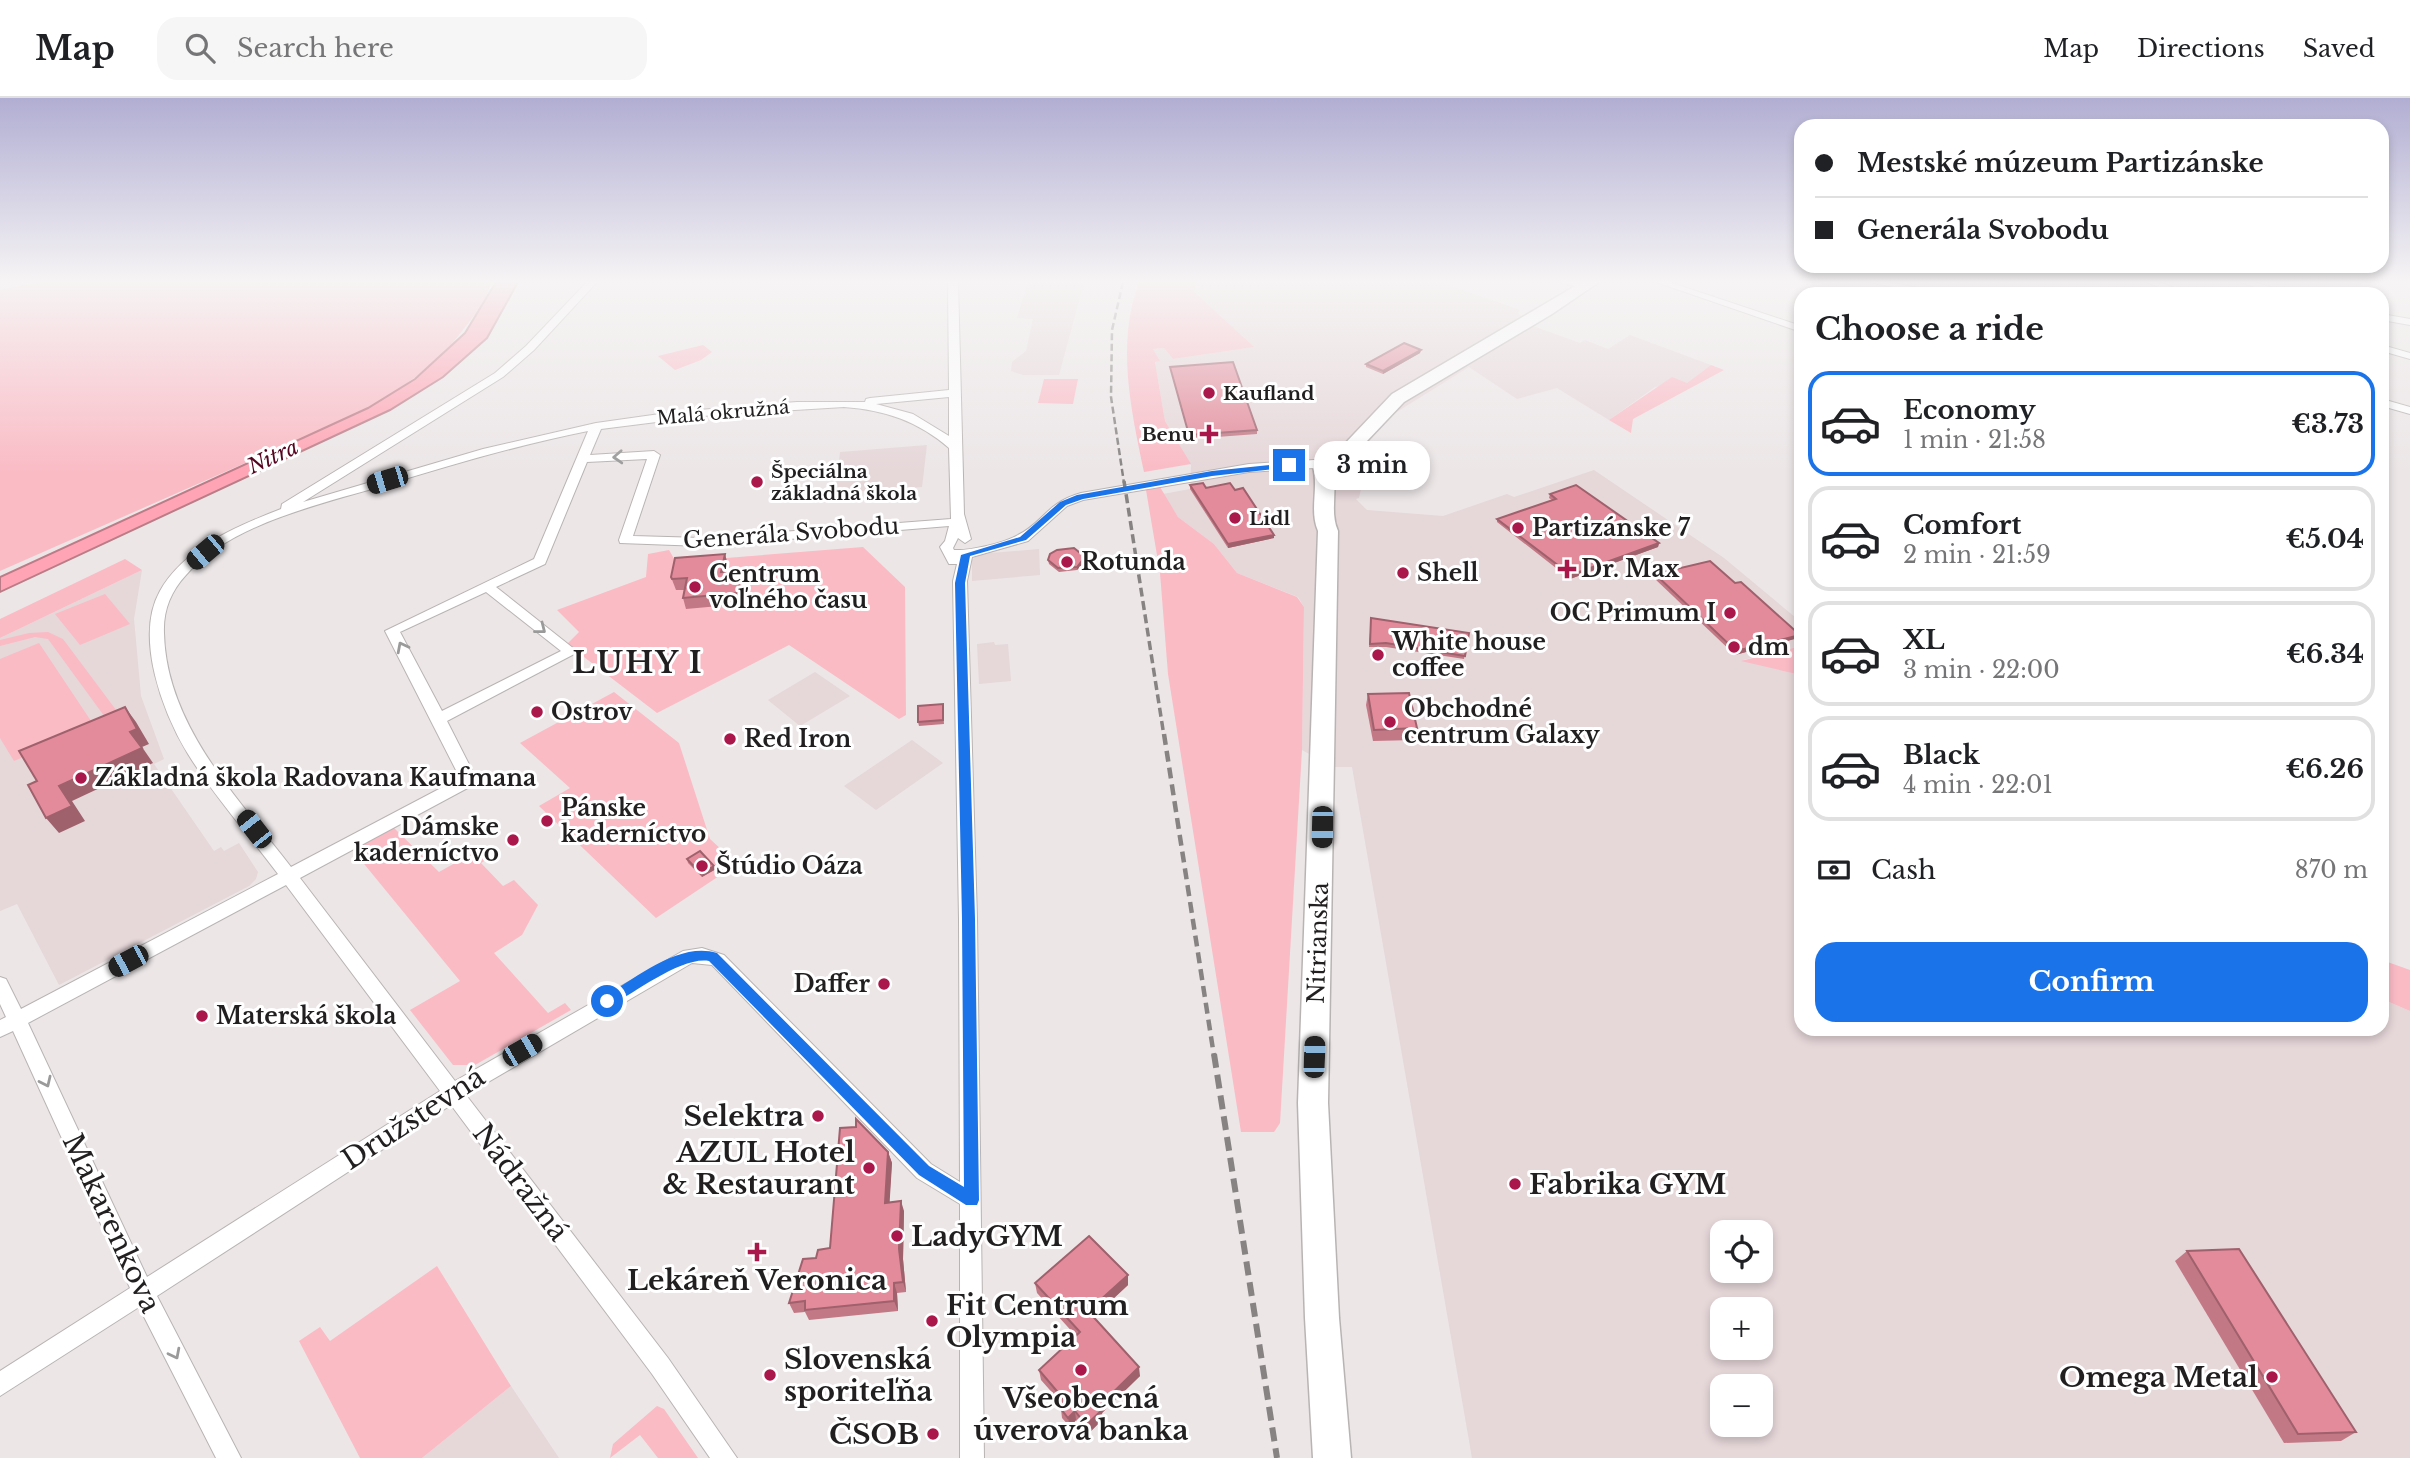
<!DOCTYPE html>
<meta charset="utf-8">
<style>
:root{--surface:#fff;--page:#f6f6f6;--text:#202124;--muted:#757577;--line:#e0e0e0;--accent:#1a73e8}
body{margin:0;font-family:"Libre Baskerville",serif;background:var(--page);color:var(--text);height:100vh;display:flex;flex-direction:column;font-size:26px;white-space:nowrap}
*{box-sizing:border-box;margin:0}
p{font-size:23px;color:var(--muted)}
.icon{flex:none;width:38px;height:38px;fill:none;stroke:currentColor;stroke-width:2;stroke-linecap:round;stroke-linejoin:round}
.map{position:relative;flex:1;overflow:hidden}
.side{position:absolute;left:1794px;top:189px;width:595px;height:749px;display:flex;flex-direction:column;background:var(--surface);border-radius:21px;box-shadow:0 4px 10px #0003}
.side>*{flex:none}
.guide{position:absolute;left:1794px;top:21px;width:595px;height:154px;border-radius:21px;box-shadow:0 4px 10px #0003;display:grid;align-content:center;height:154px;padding:0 21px;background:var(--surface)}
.fabs{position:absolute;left:1710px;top:1122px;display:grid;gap:14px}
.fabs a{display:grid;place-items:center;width:63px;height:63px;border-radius:14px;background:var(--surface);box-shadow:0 4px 10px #0003;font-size:35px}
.end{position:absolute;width:32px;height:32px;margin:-16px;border:9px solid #1a73e8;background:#fff;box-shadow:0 0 0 4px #fff}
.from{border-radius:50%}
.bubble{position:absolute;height:49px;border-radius:21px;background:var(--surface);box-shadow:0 4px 10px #0003;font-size:23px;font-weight:700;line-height:49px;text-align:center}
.car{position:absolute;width:21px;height:42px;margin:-21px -10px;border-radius:9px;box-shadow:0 0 5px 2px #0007;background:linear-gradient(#222 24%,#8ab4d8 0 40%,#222 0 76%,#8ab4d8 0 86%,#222 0)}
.guide b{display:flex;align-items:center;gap:24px;height:66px;font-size:26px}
.guide b+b{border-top:2px solid var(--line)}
.guide i{width:18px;height:18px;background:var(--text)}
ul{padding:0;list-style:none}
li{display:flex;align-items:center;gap:21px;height:105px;margin:0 14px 10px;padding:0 7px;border:4px solid var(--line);border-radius:21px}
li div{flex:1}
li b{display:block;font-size:26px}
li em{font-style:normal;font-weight:700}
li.active{border-color:var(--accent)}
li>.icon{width:63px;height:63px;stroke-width:1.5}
h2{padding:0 21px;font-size:32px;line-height:84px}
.pay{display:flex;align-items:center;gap:18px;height:77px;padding:0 21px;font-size:26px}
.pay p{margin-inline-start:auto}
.primary-button{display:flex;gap:14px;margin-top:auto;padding:14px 21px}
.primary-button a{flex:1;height:80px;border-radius:21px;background:var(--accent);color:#fff;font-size:28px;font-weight:700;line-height:80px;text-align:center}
header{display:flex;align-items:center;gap:42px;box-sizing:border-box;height:98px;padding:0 35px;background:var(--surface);border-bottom:2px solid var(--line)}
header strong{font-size:33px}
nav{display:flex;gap:38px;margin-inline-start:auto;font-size:24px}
.search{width:490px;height:63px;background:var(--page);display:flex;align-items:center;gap:18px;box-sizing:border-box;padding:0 24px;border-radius:21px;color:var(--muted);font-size:26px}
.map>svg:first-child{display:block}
</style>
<header>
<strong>Map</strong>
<div class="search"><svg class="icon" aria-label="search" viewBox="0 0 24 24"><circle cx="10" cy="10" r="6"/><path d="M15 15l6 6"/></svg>Search here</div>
<nav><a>Map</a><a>Directions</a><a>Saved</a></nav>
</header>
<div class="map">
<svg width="2410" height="1360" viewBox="0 0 2410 1360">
<rect width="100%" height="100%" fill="#ece6e7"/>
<g fill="#e6d7d9" fill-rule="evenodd">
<path d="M1028 184H1084L1059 277H1023L1011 273 1012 264 1026 253 1033 221 1017 220Z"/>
<path d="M1196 184H1440L1520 212 1518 215 1533 228 1580 245 1585 242 1608 251 1630 237 1711 267 1687 285 1655 289 1609 322 1557 290 1517 301 1469 269 1395 315 1378 330 1364 347 1352 389 1361 391 1359 400 1356 401 1367 412 1443 418 1507 396 1514 399 1594 372 1724 460 1801 524V548L1743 562 1801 577V931H2382V901L2410 913V1360H1472L1352 669H1333L1302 652 1304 509 1298 499 1237 475 1214 446 1178 419 1163 396 1190 391 1191 367 1165 323 1155 264 1159 263 1153 251 1164 250 1173 261 1253 249 1193 194ZM1722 1134H1760V1172H1722ZM1722 1211H1760V1250H1722ZM1722 1288H1760V1326H1722Z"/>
<path d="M927 347 922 389 835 395 840 354Z"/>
<path d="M1039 451 1040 477 972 483V462L978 456Z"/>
<path d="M142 472 134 521 141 598 164 661 154 666 214 753 221 749 224 753 239 745 258 774 256 781 249 788 59 887 17 806 0 813V540Z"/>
<path d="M994 544 995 547 1008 546 1011 583 979 586 977 546Z"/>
<path d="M815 574 850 598 800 628 768 602Z"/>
<path d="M912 642 943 665 876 712 844 688Z"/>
<path d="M511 1288 559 1360H422Z"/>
</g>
<g fill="#fabbc5">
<path d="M41 184H491L484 205 440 261 377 307 0 473V192Z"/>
<path d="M1139 184H1196L1194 194 1254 249 1173 261 1164 250 1153 251 1160 263 1155 264 1165 323 1191 366 1144 374C1131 311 1116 246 1139 184Z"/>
<path d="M703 247 712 254 701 262 675 272 658 258Z"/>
<path d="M1711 267 1724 272 1633 321 1631 335 1609 322 1672 279 1687 285Z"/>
<path d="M1044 281H1078L1073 306 1038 305Z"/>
<path d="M1160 389 1178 419 1214 446 1237 475 1297 499 1304 509 1302 652 1280 1025 1274 1034H1241L1168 576 1160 475 1146 392Z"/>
<path d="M863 449 905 489 906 617 899 621 789 547 657 615 567 546 579 534 557 512 646 479 648 456 669 452 676 464Z"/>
<path d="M125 461 142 472 0 540V521Z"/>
<path d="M105 496 130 526 80 547 55 516Z"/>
<path d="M48 534 63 541 122 620 110 626 48 541 35 539 0 548V542L29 535Z"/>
<path d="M39 545 95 629 14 663 0 640V561Z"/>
<path d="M1801 548V577L1741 563Z"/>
<path d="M614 594 679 645 710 741 737 766 656 820 539 708 570 690 520 645Z"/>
<path d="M393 729 439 774 471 756 487 755 491 759 481 765 503 788 514 782 538 807 522 837 494 855 548 915 565 905 571 912 475 967H453L410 912 460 883 351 750Z"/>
<path d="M2382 862 2410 872V913L2382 901Z"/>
<path d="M437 1168 511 1288 422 1360H360L299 1243 320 1229 330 1243Z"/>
<path d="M657 1308 664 1311 698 1360H658L640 1337 610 1360 613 1346Z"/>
</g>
<path fill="#ffa4b4" stroke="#bc7c87" stroke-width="2" d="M496 184H518L487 240 443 279 390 312 0 494V479L368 310 415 281 465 235Z"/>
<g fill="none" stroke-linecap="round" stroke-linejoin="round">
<defs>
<g id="minor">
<path d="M587 184H597L534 252 503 279 303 404 483 351 596 325 674 314 797 304H865L866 301 870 300 949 292 948 184H958L964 416 971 441 965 445 958 440 953 450 954 452C970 453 1004 445 1018 437 1044 424 1046 405 1081 395L1249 366 1314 362 1320 366 1314 370 1249 374 1083 402 1067 408 1028 443 972 459 967 483 977 821 984 1360H960V1106L917 1080 712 867 692 865 466 997 668 1260 737 1360H710L652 1276 451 1007 157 1198 241 1360H216L139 1209 0 1298V1273L130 1190 13 933 0 939V922L6 919 0 906V879L6 881 21 911 278 776C248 736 214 698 188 656 163 615 134 539 160 493 184 450 237 428 281 411L282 406 495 275 526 248ZM949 299V338L913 316 876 306ZM844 309C885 312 918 323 949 350L951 421 702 440 633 438 660 357 654 353 590 357 601 331 712 317ZM588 333 534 461 385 533 460 680 291 769C238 700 166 627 164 535 163 513 171 493 186 477 230 426 321 406 382 388 451 367 518 347 588 333ZM647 361 619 442 620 445 702 448 949 428 945 443 940 449 949 466H957L953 483 959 821 960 1084 931 1066 724 857 702 850 683 853 455 983 300 780 475 686 477 682 447 623 578 554 496 489 545 466 587 364ZM486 494 561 553 442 613 400 534ZM286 787 440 993 147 1179 28 925Z"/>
<path d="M1559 184H1578L1592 188 1587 191Z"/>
<path d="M1656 184H1669L1801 228V234Z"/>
<path d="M1869 184H1888L1949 196H1927Z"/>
<path d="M2146 184H2159L2190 196H2176Z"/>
<path d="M2240 184H2254L2292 196H2276Z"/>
<path d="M2382 216 2410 221V227L2382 222Z"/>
<path d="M2382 247 2410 255V261L2382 253Z"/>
<path d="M2382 301 2410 309V316L2382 308Z"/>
</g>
<g id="primary">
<path d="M1582 184H1599L1552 216 1404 304 1348 363H1336L1333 359 1336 355 1392 296Z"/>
<path d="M1322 363 1329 365C1341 386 1328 411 1338 433L1328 1005 1339 1220 1351 1360H1313L1305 1220 1298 1005 1318 433C1309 412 1319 390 1313 369Z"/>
</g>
</defs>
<use href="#minor" stroke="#b9b4b4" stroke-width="2"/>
<use href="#primary" stroke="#b9b4b4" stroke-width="3"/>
<use href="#minor" fill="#fff" fill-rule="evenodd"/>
<use href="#primary" fill="#fff" fill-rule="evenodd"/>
<path stroke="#878383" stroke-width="2.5" stroke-dasharray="7 3.5" stroke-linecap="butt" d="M1123 184 1112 232 1111 299 1124 385"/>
<path stroke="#878383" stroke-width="3.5" stroke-dasharray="9 4.5" stroke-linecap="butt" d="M1124 383 1164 638"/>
<path stroke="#878383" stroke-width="4.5" stroke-dasharray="11 6" stroke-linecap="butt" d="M1164 636 1214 958"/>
<path stroke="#878383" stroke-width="6" stroke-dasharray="14 7" stroke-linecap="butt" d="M1214 956 1277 1360"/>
</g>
<g fill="#c37885">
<path d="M1421 252 1420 255 1383 276 1366 269V266Z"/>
<path d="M1170 269 1257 332V336L1190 341Z"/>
<path d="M1190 387 1235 392 1274 437V440L1228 450 1190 391Z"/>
<path d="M1550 396 1659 445 1658 449 1570 481 1497 424V421L1552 402 1549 400Z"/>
<path d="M1048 462H1086L1077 472 1059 474 1049 466Z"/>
<path d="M728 467 727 474 745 483 741 506 686 511 683 500 684 492H676L671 479Z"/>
<path d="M1655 476 1735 485 1798 540 1735 557 1654 480Z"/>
<path d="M1371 520 1469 535 1464 561 1386 549H1369Z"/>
<path d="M1368 596 1417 630 1415 642 1373 643 1366 607Z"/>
<path d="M943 610 944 626 919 628 918 624Z"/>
<path d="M687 761 714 768 716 771 702 779 688 765Z"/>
<path d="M888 1054 892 1065 889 1104 904 1113 903 1161 906 1194 897 1195 898 1213 809 1222 805 1214 794 1215 789 1205 830 1150Z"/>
<path d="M2187 1153 2356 1334 2341 1343 2284 1345 2175 1163Z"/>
<path d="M1128 1177V1187L1094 1219 1140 1278 1102 1315 1103 1321 1088 1336 1076 1322 1070 1329 1062 1320 1061 1311 1064 1308 1041 1282 1039 1272 1076 1238 1037 1195 1035 1185Z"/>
</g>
<g fill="#9f616c">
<path d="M1421 252 1420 255 1383 276V273Z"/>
<path d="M1274 437V440L1228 450V446Z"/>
<path d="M1659 445 1658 449 1570 481 1571 477Z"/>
<path d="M725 456 728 467 724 485 721 474Z"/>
<path d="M1085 459 1086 462 1077 472V469Z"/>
<path d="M741 472 745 483 741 506 738 495Z"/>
<path d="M1800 537 1798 540 1735 557 1736 553Z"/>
<path d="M125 609 136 624 149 646 142 649 153 665 72 703 85 723 59 735 46 720 59 688 130 634Z"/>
<path d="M714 768 716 771 702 779 701 776Z"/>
<path d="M888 1054 892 1065 889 1115 885 1105Z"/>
<path d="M901 1103 904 1113 903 1161 906 1194 903 1184 899 1151Z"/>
<path d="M1128 1177V1187L1089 1223 1088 1213Z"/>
<path d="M894 1185 897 1195 898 1213 894 1203Z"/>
<path d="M1139 1269 1140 1278 1102 1315 1103 1321 1088 1336 1086 1327 1099 1308Z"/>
<path d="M1075 1313 1076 1322 1070 1329 1068 1320Z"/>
</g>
<g fill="#e38b9b" stroke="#9f616c" stroke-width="2">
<path d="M1404 245 1421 252 1383 273 1366 266Z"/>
<path d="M1233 264 1257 332 1189 337 1170 269Z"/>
<path d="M1203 385 1206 390 1230 385 1235 392 1243 390 1274 437 1228 446 1190 387Z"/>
<path d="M1576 387 1659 445 1571 477 1497 421 1556 401 1550 396Z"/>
<path d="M1074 450 1085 459 1077 469 1058 470 1048 462 1050 456 1057 452Z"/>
<path d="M725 456 721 474 741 472 738 495 683 500 687 480 672 481 671 479 675 460Z"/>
<path d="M1710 463 1735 485 1741 484 1800 537 1736 553 1655 476Z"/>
<path d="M1371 520 1469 535 1465 558 1386 545 1370 546Z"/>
<path d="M1409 595 1417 630 1374 632 1368 596Z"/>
<path d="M943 606V622L918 624V608Z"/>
<path d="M125 609 137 631 130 634 142 650 59 688 72 708 46 720 28 687 37 683 19 653Z"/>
<path d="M700 753 714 768 701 776 687 761Z"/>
<path d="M856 1021 888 1054 885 1105 901 1103 899 1151 903 1184 894 1185V1203L805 1212V1203L789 1205 803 1161 816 1160 818 1152 830 1150 840 1030 856 1029Z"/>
<path d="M1089 1138 1128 1177 1088 1213 1139 1269 1099 1308 1102 1312 1086 1327 1075 1313 1068 1320 1061 1311 1067 1305 1039 1272 1080 1234 1035 1185Z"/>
<path d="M2239 1151 2356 1334 2298 1336 2187 1153Z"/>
</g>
<defs><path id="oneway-chevron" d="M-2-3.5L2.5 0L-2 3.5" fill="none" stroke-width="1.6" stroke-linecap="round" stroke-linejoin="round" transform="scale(1.75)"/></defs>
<g stroke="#9b9a9a">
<use href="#oneway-chevron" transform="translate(618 359) rotate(177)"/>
<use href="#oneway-chevron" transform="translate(541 531) rotate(38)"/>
<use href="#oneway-chevron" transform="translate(402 549) rotate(-117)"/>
<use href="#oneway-chevron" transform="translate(46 984) rotate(65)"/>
<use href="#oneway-chevron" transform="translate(175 1256) rotate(63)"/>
</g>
<linearGradient id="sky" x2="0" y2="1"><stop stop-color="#b1aed3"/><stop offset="0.49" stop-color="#f6f4f4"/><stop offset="1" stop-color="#f6f4f4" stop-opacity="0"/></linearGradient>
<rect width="2410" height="374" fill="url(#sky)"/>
<path fill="#1a73e8" d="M1289 365 1292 369 1212 378 1083 401 1066 407 1026 442 970 458 965 485 975 821 979 1102 977 1107H966L919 1077 709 863C683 858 635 894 612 907H603V899C635 881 679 843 717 855L929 1068 964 1089 962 821 955 485 961 457 1020 439 1060 404 1077 397 1212 373Z"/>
<g fill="#aa174a" stroke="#fff" stroke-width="2.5">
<circle cx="1209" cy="295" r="7"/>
<path d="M1205.5 325.5h7v7h7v7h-7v7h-7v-7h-7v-7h7z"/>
<circle cx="757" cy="384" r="7"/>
<circle cx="1235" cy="420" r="7"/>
<circle cx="1518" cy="430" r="7"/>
<circle cx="1067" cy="464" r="7"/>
<path d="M1563.5 460.5h7v7h7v7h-7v7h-7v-7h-7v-7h7z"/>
<circle cx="1403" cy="475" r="7"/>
<circle cx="695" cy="489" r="7"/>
<circle cx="1730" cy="515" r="7"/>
<circle cx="1734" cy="549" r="7"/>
<circle cx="1378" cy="557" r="7"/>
<circle cx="537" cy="614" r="7"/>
<circle cx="1390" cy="624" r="7"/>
<circle cx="730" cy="641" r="7"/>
<circle cx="81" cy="680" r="7"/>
<circle cx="547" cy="723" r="7"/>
<circle cx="513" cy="742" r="7"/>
<circle cx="702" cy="768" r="7"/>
<circle cx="884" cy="886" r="7"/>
<circle cx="202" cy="918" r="7"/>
<circle cx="818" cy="1018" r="7"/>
<circle cx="869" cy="1070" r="7"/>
<circle cx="1515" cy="1086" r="7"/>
<circle cx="897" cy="1138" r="7"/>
<path d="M753.5 1143.5h7v7h7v7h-7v7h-7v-7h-7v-7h7z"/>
<circle cx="932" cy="1223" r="7"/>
<circle cx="1081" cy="1272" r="7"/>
<circle cx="770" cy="1277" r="7"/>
<circle cx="2272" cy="1279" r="7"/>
<circle cx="933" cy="1336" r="7"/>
</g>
<g text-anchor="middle" stroke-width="6" stroke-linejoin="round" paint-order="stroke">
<g font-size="19" font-weight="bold" fill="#211f1f" stroke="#fff" text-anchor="start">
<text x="1223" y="302">Kaufland</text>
<text x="1195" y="343" text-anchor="end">Benu</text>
<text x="771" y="380">Špeciálna<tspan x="771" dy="22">základná škola</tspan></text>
<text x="1249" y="427">Lidl</text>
</g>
<g font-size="19" fill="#211f1f" stroke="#fff">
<text transform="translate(723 314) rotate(-5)" y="7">Malá okružná</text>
</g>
<g font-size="21" font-style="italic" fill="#540420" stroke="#fff">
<text transform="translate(273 359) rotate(-25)" y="7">Nitra</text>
</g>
<g font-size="23" font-weight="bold" fill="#211f1f" stroke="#fff" text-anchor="start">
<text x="1532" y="438">Partizánske 7</text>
<text x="1081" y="472">Rotunda</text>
<text x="1581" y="479">Dr. Max</text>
<text x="1417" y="483">Shell</text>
<text x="709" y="484">Centrum<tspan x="709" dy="26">voľného času</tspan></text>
<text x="1716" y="523" text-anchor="end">OC Primum I</text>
<text x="1392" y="552">White house<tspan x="1392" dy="26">coffee</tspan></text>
<text x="1748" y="557">dm</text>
<text x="1404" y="619">Obchodné<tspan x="1404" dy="26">centrum Galaxy</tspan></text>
<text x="551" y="622">Ostrov</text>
<text x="744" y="649">Red Iron</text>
<text x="95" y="688">Základná škola Radovana Kaufmana</text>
<text x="561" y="718">Pánske<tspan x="561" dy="26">kaderníctvo</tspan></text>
<text x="499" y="737" text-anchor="end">Dámske<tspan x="499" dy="26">kaderníctvo</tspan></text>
<text x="716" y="776">Štúdio Oáza</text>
<text x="870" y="894" text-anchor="end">Daffer</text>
<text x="216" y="926">Materská škola</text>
</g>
<g font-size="23" fill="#211f1f" stroke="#fff">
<text transform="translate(791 435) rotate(-4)" y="8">Generála Svobodu</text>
<text transform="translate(1318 845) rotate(-88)" y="8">Nitrianska</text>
</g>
<g font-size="28" font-weight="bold" fill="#211f1f" stroke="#fff" text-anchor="end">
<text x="804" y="1028">Selektra</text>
<text x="855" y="1064">AZUL Hotel<tspan x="855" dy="32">&amp; Restaurant</tspan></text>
<text x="1529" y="1096" text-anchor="start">Fabrika GYM</text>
<text x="911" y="1148" text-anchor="start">LadyGYM</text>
<text x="757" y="1192" text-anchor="middle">Lekáreň Veronica</text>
<text x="946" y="1217" text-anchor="start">Fit Centrum<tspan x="946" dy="32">Olympia</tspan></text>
<text x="784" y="1271" text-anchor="start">Slovenská<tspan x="784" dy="32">sporiteľňa</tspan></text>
<text x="2258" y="1289">Omega Metal</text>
<text x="1081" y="1310" text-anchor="middle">Všeobecná<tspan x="1081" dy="32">úverová banka</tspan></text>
<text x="919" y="1346">ČSOB</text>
</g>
<g font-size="28" fill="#211f1f" stroke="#fff">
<text transform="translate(413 1020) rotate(-33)" y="10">Družstevná</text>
<text transform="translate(521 1084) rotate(53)" y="10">Nádražná</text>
<text transform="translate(112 1125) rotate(65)" y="10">Makarenkova</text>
</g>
<g font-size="30" font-weight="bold" letter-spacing="2" fill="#211f1f" stroke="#fff">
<text x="638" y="575">LUHY I</text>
</g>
</g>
</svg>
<div class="fabs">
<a><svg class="icon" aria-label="locate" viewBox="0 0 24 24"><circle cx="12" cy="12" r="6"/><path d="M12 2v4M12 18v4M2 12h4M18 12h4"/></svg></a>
<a>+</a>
<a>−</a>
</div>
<i class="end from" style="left:607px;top:903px"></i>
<i class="end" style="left:1289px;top:367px"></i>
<div class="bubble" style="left:1314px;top:343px;width:116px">3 min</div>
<i class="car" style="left:387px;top:382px;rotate:253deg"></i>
<i class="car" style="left:205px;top:454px;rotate:230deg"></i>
<i class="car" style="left:1322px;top:729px;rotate:181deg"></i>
<i class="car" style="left:254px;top:731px;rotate:322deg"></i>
<i class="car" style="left:128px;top:863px;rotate:242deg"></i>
<i class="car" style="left:522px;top:952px;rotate:60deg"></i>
<i class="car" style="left:1314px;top:959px;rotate:2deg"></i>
<div class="guide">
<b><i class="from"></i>Mestské múzeum Partizánske</b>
<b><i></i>Generála Svobodu</b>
</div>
<section class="side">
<h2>Choose a ride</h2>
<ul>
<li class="active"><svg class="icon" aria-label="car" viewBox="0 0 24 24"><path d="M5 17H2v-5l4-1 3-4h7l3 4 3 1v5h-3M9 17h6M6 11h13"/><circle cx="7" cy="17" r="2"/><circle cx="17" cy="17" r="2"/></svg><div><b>Economy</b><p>1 min · 21:58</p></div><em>€3.73</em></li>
<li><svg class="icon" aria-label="car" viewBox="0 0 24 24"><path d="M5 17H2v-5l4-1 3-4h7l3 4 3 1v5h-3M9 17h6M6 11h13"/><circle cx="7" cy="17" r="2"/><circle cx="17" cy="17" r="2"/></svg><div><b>Comfort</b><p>2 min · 21:59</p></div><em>€5.04</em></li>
<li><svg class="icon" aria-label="car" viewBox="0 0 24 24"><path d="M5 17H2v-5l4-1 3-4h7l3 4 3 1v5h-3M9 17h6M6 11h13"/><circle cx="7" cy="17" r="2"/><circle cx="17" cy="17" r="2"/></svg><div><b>XL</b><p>3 min · 22:00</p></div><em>€6.34</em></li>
<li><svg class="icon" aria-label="car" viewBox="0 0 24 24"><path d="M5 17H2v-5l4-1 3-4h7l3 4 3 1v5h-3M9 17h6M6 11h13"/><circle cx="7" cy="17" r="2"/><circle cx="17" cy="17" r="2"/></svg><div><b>Black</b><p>4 min · 22:01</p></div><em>€6.26</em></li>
</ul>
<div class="pay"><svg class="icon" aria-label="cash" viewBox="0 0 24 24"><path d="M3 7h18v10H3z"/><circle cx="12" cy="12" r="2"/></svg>Cash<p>870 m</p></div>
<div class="primary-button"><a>Confirm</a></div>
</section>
</div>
